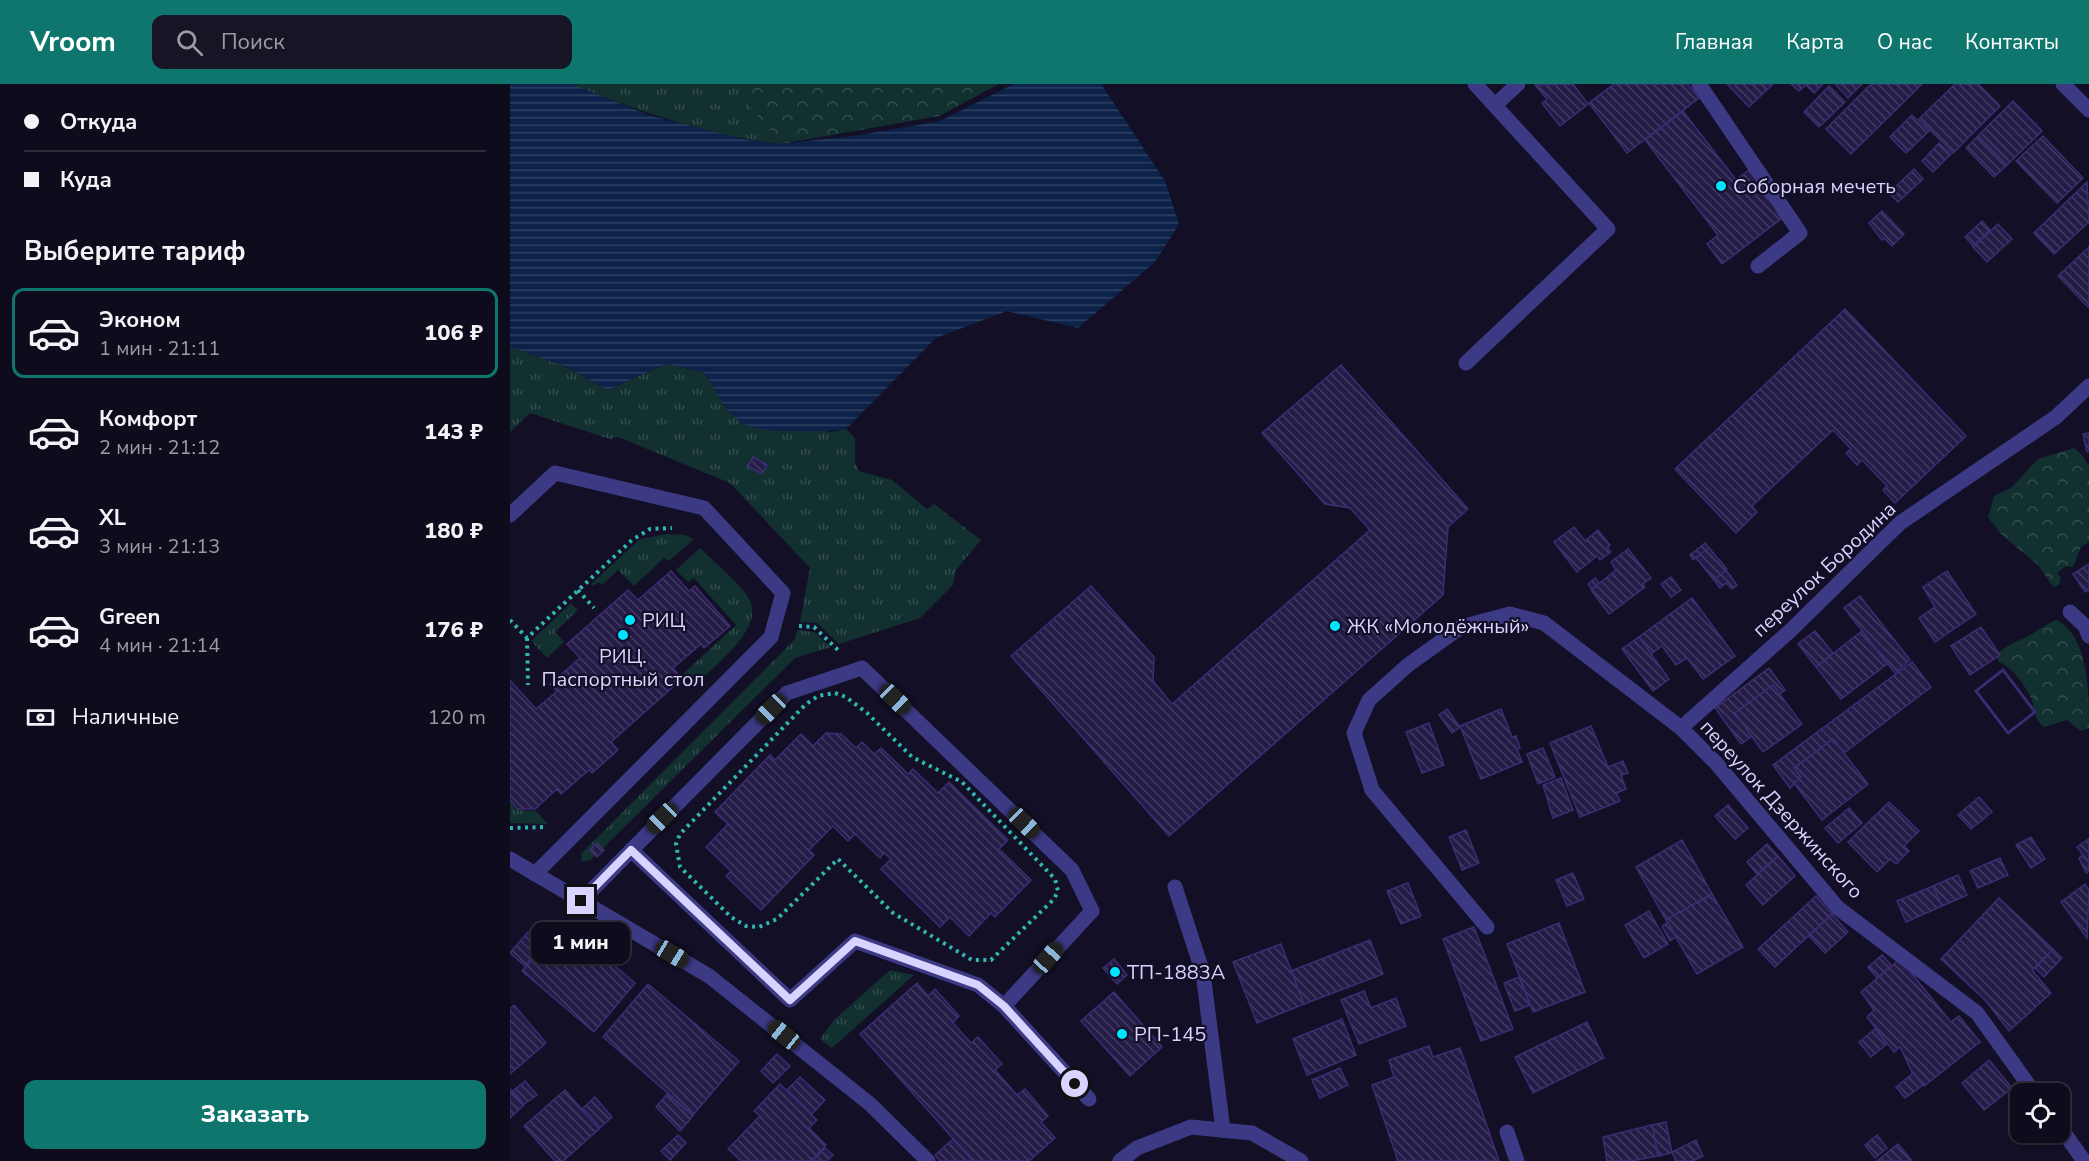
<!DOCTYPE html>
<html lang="ru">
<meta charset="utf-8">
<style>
:root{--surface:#0e0b1c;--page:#171425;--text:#f1f3f6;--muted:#9b9ba3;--line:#2e2b3b;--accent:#0f766e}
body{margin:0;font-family:"Nunito Sans",sans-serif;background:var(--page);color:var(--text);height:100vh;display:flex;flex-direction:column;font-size:22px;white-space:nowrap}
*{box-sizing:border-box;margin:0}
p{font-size:20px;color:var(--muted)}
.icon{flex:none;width:33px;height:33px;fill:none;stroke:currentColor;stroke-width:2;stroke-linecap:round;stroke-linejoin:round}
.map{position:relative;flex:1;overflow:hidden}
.side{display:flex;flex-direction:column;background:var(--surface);width:510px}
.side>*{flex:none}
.guide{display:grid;align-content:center;height:132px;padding:0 24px;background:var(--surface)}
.tools{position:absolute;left:1500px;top:999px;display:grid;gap:12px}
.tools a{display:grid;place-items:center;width:60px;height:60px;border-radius:12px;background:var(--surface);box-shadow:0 2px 4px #0004,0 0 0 2px var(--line);font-size:30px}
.end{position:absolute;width:27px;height:27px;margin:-14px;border:8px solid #d9d4ff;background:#111;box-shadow:0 0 0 3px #111}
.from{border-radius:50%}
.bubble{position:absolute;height:42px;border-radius:12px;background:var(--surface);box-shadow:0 2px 4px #0004,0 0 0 2px var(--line);font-size:20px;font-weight:800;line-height:42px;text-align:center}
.car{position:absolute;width:18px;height:36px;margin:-18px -9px;border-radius:8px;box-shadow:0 0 4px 2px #0007;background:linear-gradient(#222 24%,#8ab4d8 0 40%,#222 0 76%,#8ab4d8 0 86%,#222 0)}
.guide b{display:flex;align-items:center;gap:21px;height:57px;font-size:22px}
.guide b+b{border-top:2px solid var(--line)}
.guide i{width:15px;height:15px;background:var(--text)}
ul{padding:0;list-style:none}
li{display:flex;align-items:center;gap:18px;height:90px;margin:0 12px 9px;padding:0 12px;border:3px solid transparent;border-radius:12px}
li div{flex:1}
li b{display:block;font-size:22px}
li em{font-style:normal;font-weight:800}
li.on{border-color:var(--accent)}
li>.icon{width:54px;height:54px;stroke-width:1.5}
h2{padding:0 24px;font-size:27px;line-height:72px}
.pay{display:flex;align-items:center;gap:15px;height:66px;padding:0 24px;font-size:22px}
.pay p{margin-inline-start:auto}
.action{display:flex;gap:12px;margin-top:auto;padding:12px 24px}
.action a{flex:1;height:69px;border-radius:12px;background:var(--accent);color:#fff;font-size:24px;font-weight:800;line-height:69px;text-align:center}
header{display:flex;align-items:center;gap:36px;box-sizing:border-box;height:84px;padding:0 30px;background:var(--accent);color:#fff}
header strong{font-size:28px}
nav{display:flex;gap:33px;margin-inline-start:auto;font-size:21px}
.search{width:420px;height:54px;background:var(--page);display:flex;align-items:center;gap:15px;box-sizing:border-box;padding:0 21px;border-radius:12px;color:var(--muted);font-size:22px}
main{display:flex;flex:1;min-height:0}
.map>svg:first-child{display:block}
</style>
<header>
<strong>Vroom</strong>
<div class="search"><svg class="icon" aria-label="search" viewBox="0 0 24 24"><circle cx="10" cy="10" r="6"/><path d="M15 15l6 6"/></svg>Поиск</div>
<nav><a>Главная</a><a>Карта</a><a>О нас</a><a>Контакты</a></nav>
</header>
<main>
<section class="side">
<div class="guide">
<b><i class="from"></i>Откуда</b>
<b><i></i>Куда</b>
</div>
<h2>Выберите тариф</h2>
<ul>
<li class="on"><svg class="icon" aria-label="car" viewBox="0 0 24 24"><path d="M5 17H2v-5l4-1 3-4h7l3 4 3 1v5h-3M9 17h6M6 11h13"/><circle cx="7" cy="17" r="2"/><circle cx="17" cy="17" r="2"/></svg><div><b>Эконом</b><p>1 мин · 21:11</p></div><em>106 ₽</em></li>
<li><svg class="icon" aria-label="car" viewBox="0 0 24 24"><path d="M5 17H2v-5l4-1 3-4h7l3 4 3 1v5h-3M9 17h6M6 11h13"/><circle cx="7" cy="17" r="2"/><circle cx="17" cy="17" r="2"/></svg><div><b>Комфорт</b><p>2 мин · 21:12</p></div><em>143 ₽</em></li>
<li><svg class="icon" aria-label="car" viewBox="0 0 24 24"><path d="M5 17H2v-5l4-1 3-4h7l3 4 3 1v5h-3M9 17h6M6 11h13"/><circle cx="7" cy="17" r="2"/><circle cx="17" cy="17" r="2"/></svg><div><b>XL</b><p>3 мин · 21:13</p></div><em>180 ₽</em></li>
<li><svg class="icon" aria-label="car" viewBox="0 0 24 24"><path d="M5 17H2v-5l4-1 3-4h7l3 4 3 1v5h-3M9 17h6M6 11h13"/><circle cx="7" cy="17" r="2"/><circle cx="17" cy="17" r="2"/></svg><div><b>Green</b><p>4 мин · 21:14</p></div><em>176 ₽</em></li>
</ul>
<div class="pay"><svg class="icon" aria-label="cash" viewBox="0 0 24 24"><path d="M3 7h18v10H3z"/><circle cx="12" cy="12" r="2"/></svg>Наличные<p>120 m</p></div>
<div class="action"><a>Заказать</a></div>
</section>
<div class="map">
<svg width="1579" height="1077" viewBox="0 0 1579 1077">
<defs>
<pattern id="grass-tufts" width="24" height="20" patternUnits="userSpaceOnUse" patternTransform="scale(1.5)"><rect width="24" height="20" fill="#12302f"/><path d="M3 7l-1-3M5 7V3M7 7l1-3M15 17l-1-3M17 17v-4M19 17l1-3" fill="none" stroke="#344d4e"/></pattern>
<pattern id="forest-crowns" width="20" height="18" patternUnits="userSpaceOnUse" patternTransform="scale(1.5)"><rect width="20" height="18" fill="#12302f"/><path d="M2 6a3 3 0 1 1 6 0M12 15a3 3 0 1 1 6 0" fill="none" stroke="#344d4e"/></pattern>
<pattern id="water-rules" width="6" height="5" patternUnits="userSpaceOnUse" patternTransform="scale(1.5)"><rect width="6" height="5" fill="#0c2248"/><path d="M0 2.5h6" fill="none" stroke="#2f4163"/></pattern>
<pattern id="building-back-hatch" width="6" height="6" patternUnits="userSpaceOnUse" patternTransform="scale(1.5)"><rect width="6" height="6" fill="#241b47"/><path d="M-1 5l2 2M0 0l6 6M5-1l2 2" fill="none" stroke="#433b63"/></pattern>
</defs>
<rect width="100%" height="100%" fill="#130f26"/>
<g fill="url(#grass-tufts)">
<path d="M61 0H246L237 7 242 26 271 60C198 52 129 27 61 0Z"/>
<path d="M0 263 54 282 98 306 156 280 194 288 217 325 321 348 336 345 345 354V379L349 387 382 396 417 425 424 420 471 456 446 486 443 501 410 534 329 560 307 539 290 538 300 484 220 399 108 353 100 355 20 329 0 348Z"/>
<path d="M157 450 175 451 184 455 159 477 154 474 124 502 108 486 92 501 88 498 83 502 81 500 130 455Z"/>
<path d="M190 464C205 479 223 493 236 510 261 541 205 581 184 602L173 590 226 541 184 494 178 498 166 486Z"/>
<path d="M61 519 68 526 45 548 54 558 37 574 21 557Z"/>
<path d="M287 546 304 548 321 563 285 574 81 776 72 778 71 770 285 555Z"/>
<path d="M0 718 8 726 26 727 38 740 0 739Z"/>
<path d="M380 886 404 891 322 964 310 955 325 935Z"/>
</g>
<g fill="url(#forest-crowns)">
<path d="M246 0H489L429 32 271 60 242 26 237 6Z"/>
<path d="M1564 364 1571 370 1579 382V458L1571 463 1563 483 1556 482 1547 489 1551 494 1549 501 1543 503 1528 481 1490 449 1478 433 1484 412 1501 404 1528 375Z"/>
<path d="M1547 536C1579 554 1579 607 1579 644L1571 647 1557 636 1534 643C1523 634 1526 626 1521 614 1515 601 1502 583 1489 578L1486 571C1497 561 1504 559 1516 553 1527 548 1535 540 1547 536Z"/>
</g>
<path fill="url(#water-rules)" d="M0 0H61L142 32 237 56 271 60 350 51 430 37 504 0H591L655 97 669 140 645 178 568 244 497 227 426 254 336 345C317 349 250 349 233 340 216 331 205 304 194 288L156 280 98 306 54 282 0 263Z"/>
<g fill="url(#building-back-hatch)" stroke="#3b2d73" stroke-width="1.5" fill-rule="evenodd">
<path d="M1063 0 1078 20 1050 42 1032 19 1037 15 1025 1Z"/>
<path d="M1104 0H1178L1189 14 1117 69 1079 19Z"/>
<path d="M1217 0H1263L1239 23Z"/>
<path d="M1281 0H1295L1296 1 1289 7Z"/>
<path d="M1295 0H1313L1304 9Z"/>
<path d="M1325 0H1352L1338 14Z"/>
<path d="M1361 0H1412L1341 70 1316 45Z"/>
<path d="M1445 0H1468L1490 22 1443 69 1409 35Z"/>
<path d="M1319 2 1335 18 1309 43 1294 28Z"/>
<path d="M1503 17 1532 47 1497 81 1468 52Z"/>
<path d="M1173 27 1226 96 1240 85 1257 107 1271 135 1212 180 1197 160 1208 151 1135 56Z"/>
<path d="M1402 31 1419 47 1396 69 1380 53Z"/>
<path d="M1468 52 1497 81 1484 93 1456 64Z"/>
<path d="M1533 52 1573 94 1547 119 1506 77Z"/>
<path d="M1429 59 1441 70 1423 88 1412 77Z"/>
<path d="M1404 85 1413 95 1388 118 1379 109Z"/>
<path d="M1577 98 1579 138 1544 170 1524 149Z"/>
<path d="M1372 127 1394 150 1382 162 1374 154 1372 156 1359 139Z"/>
<path d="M1472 137 1480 146 1463 162 1455 153Z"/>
<path d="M1488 140 1502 155 1477 178 1463 163Z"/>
<path d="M1579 163V224L1548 192Z"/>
<path d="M1335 225 1456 352 1385 419 1373 406 1377 402 1352 376 1347 381 1336 369 1341 365 1323 346 1242 422 1247 428 1226 449 1165 385Z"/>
<path d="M831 281 958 425 938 443 933 511 659 752 501 572 581 502 644 573 643 597 662 620 860 446 840 424 815 420 752 349Z"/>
<path d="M1579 349V367L1577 368 1573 350Z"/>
<path d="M243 373 257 381 252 390 238 382Z"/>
<path d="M1064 443 1075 457 1088 446 1100 461 1097 464 1101 468 1090 476 1087 472 1067 488 1044 458Z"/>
<path d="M1195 459 1199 464 1183 476 1180 471Z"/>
<path d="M1199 464 1217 485 1204 496 1186 474Z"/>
<path d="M1118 465 1141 494 1133 500 1135 503 1099 530 1081 506 1106 486 1101 478Z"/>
<path d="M1579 480V506L1575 508 1563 490Z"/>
<path d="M1216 486 1227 501 1222 505 1216 499 1210 504 1204 496Z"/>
<path d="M161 487 179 507 185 502 220 542 194 564 191 560 163 584 172 595 101 658 108 666 82 689 79 686 51 710 47 705 25 725H8L0 716V596L26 625 47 607 40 600 70 574 57 560 118 506 128 516Z"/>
<path d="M1437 487 1466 530 1425 558 1409 534 1425 523 1413 503Z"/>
<path d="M1161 493 1171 506 1161 513 1151 500Z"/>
<path d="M1085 494 1089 499 1082 505 1078 500Z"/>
<path d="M1350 512 1400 576 1385 589 1334 524Z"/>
<path d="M1182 514 1225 572 1193 595 1177 574 1166 581 1152 562 1141 570 1129 553Z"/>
<path d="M1471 543 1490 571 1460 591 1441 562Z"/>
<path d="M1305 547 1323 569 1306 583 1288 560Z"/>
<path d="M1352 547 1377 580 1331 615 1306 583Z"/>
<path d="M1129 553 1159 595 1143 607 1112 565Z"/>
<path d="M1402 578 1421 603 1334 669 1323 655 1284 684 1291 693 1280 704 1263 681Z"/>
<path d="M1259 584 1275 606 1270 610 1263 601 1225 629 1242 652 1231 660 1205 624Z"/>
<path d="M1493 585 1526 628 1498 650 1465 607ZM1493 587 1524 628 1498 648 1467 607Z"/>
<path d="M1263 601 1292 640 1253 668 1225 629Z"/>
<path d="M937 625 950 643 942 649 929 631Z"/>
<path d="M991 625 1002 653 1006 652 1010 664 1007 665 1012 678 971 695 950 642Z"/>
<path d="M919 639 934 681 912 689 896 648Z"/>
<path d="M1081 642 1098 683 1113 677 1118 689 1111 691 1116 705 1106 709 1110 717 1070 733 1040 659Z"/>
<path d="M316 649 331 650 346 664 352 658 364 670 371 664 398 690 403 685 428 709 439 698 498 756 489 765 521 796 485 833 481 829 459 852 440 833 430 843 371 785 381 775 374 769 370 774 345 750 338 757 323 742 299 766 304 771 251 826 216 792 221 787 196 763 218 740 205 728 260 671 265 676 291 650 303 662Z"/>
<path d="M1323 655 1358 700 1312 736 1284 699 1291 693 1284 684Z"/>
<path d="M1033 664 1045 693 1028 700 1017 670Z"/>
<path d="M1051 694 1063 726 1043 734 1033 701Z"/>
<path d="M1469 713 1482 728 1461 745 1448 731Z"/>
<path d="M1379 718 1409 747 1394 762 1399 767 1386 780 1380 775 1367 788 1338 758Z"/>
<path d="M1218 721 1238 744 1225 755 1205 732Z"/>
<path d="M1339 724 1352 739 1328 759 1315 744Z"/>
<path d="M956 746 969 779 952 786 939 753Z"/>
<path d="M1521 753 1535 775 1521 784 1506 761Z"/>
<path d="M1579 755V787L1576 789 1569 774 1573 771 1567 763Z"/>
<path d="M1172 756 1202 810 1156 836 1126 783Z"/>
<path d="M87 759 94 766 87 773 80 766Z"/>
<path d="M1257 760 1268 772 1247 790 1237 778Z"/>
<path d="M1268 772 1285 792 1253 821 1236 801Z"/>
<path d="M1490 774 1498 791 1468 804 1460 787Z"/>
<path d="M1063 789 1074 815 1057 822 1046 796Z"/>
<path d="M1448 791 1457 811 1432 822 1423 802Z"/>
<path d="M898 799 911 832 891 840 877 807Z"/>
<path d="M1575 800 1579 806 1577 854 1551 818Z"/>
<path d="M1423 802 1432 822 1396 838 1387 817Z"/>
<path d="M1202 810 1233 863 1187 890 1156 836Z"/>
<path d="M1306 812 1322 830 1265 883 1248 865Z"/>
<path d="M1489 814 1543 865 1522 886 1541 909 1499 947 1475 916 1431 875Z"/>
<path d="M1139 827 1158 860 1134 874 1115 841Z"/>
<path d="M1322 830 1338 848 1315 869 1299 852Z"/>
<path d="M1158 838 1166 853 1160 857 1152 842Z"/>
<path d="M54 839 125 899 84 948 12 887Z"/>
<path d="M1049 839 1075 908 1023 928 997 860Z"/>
<path d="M964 843 1003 945 971 957 933 855Z"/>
<path d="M18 848 33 861 15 882 0 869Z"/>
<path d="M860 856 873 890 794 920 781 887Z"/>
<path d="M771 860 794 920 747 939 723 878Z"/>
<path d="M1543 865 1552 874 1534 893 1525 884Z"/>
<path d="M1372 871 1382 882 1367 894 1358 883Z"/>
<path d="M604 875 617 891 607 900 593 884Z"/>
<path d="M1390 875 1441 938 1449 932 1470 958 1414 1002 1402 988 1390 963 1384 968 1357 933 1364 926 1351 908Z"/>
<path d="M1009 893 1020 921 1005 927 994 899Z"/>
<path d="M407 899 418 912 425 905 449 932 443 939 461 959 468 953 492 980 485 986 507 1011 515 1005 538 1032 531 1038 545 1054 519 1077H463L350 950Z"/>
<path d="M138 900 229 977 183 1031 93 953Z"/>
<path d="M854 907 861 924 886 914 896 942 849 960 831 916Z"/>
<path d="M604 908 652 963 620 992 571 937Z"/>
<path d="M4 921 36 959 0 990V925Z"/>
<path d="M832 935 846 971 797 991 783 955Z"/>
<path d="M1077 938 1094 974 1023 1009 1005 973Z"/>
<path d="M1365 945 1377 960 1361 973 1349 958Z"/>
<path d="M919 962 923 973 950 964 989 1077H888L862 1001 884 993 879 976Z"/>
<path d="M267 970 280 982 263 999 251 987Z"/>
<path d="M1479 976 1502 1004 1474 1026 1452 999Z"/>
<path d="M830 984 838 1001 810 1014 802 996Z"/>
<path d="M1403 989 1413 1001 1395 1014 1386 1003Z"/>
<path d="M290 993 315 1016 302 1030 277 1006Z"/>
<path d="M15 997 27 1011 14 1020 3 1007Z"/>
<path d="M270 1000 307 1036 299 1044 316 1061 301 1077H231L218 1065 250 1032 244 1027Z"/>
<path d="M0 1005 14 1021 0 1034Z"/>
<path d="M55 1006 89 1045 53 1077H45L14 1042Z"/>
<path d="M157 1010 183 1032 170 1047 146 1023Z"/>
<path d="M85 1013 102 1033 90 1044 73 1024Z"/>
<path d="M1156 1038 1162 1069 1148 1072 1142 1041Z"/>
<path d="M1142 1041 1148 1072 1121 1077H1097L1093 1053Z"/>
<path d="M168 1051 176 1059 160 1076 151 1067Z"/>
<path d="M1367 1051 1377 1064 1365 1074 1355 1061Z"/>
<path d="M443 1055 463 1077H430L425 1071Z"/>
<path d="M1186 1056 1193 1072 1182 1077H1166L1162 1068Z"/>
<path d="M1388 1060 1402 1077H1367Z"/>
<path d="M315 1064 323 1071 317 1077H302Z"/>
</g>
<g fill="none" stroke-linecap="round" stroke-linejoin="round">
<g stroke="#2fb8b0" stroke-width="4" stroke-dasharray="3 4.5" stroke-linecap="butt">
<path d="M68 506 84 524"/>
<path d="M0 536 17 554 122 456 140 445 162 444"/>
<path d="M289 542 304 543 329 567"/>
<path d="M17 554 18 601"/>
<path d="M325 609 336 613 357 629 402 673 452 698 545 795 548 807 544 815 481 876H462L383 829 328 775 267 835 249 843 236 842 221 833 170 783 166 760 170 750 296 620 308 612Z"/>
<path d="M0 744 37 743"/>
</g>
<g stroke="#3d3a85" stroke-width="15">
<path d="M1189 0 1290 149 1248 182"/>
<path d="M985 21 1008 0"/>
<path d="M956 279 1098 145 965 0"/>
<path d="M0 431 45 389 194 424 273 509 261 553 25 790"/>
<path d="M862 706 977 843"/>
<path d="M121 766 280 916 345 857 468 901 494 922 579 1015"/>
<path d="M665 803 693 889 713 1046"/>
<path d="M71 817 277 609 352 584 562 786 582 827 494 922"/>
<path d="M997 1048 1007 1077"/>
</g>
<g stroke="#3d3a85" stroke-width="15">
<path d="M1553 0 1579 26"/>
<path d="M1560 528 1575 542 1579 552"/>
<path d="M1171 644 1281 546 1390 439 1546 333 1579 302"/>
<path d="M862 706 844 649 859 616 898 581 951 543 1000 530 1034 539 1171 644 1206 679 1328 824 1467 929 1525 1010"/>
<path d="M0 775 199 892 360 1020 418 1077"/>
<path d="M1550 1043 1574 1077"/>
<path d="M610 1077 627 1064 681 1043 742 1049 791 1077"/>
</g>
</g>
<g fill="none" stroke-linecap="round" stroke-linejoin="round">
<path stroke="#d9d4ff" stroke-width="8" d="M71 817 121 766 280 916 345 857 468 901 494 922 565 1000"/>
</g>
<g fill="#00e5ff" stroke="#130f26" stroke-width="2">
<circle cx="1211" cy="102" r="6"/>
<circle cx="120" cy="536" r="6"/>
<circle cx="825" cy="542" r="6"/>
<circle cx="113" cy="551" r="6"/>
<circle cx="605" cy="888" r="6"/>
<circle cx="612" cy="950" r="6"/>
</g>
<g text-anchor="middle" stroke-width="4.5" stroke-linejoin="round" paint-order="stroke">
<g font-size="20" fill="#d9d4ff" stroke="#130f26" text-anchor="start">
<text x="1223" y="109">Соборная мечеть</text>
<text x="132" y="543">РИЦ</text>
<text x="837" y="549">ЖК «Молодёжный»</text>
<text x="113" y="579" text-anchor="middle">РИЦ.<tspan x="113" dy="23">Паспортный стол</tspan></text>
<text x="617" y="895">ТП-1883А</text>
<text x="624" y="957">РП-145</text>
</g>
<g font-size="20" fill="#d9d4ff" stroke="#130f26">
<text transform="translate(1314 485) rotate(-43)" y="7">переулок Бородина</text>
<text transform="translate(1272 725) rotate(48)" y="7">переулок Дзержинского</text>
</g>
</g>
</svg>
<div class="tools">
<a><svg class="icon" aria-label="locate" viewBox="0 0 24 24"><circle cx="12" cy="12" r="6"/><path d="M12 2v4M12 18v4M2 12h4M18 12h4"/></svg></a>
</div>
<i class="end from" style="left:565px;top:1000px"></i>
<i class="end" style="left:71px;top:817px"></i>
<div class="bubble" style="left:21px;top:838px;width:99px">1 мин</div>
<i class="car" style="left:385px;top:615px;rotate:134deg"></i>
<i class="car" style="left:261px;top:625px;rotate:225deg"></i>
<i class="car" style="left:152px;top:734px;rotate:225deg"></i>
<i class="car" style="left:514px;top:739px;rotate:134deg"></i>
<i class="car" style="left:162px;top:870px;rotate:121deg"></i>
<i class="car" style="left:538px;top:874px;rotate:42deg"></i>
<i class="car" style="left:274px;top:951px;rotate:309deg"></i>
</div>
</main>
